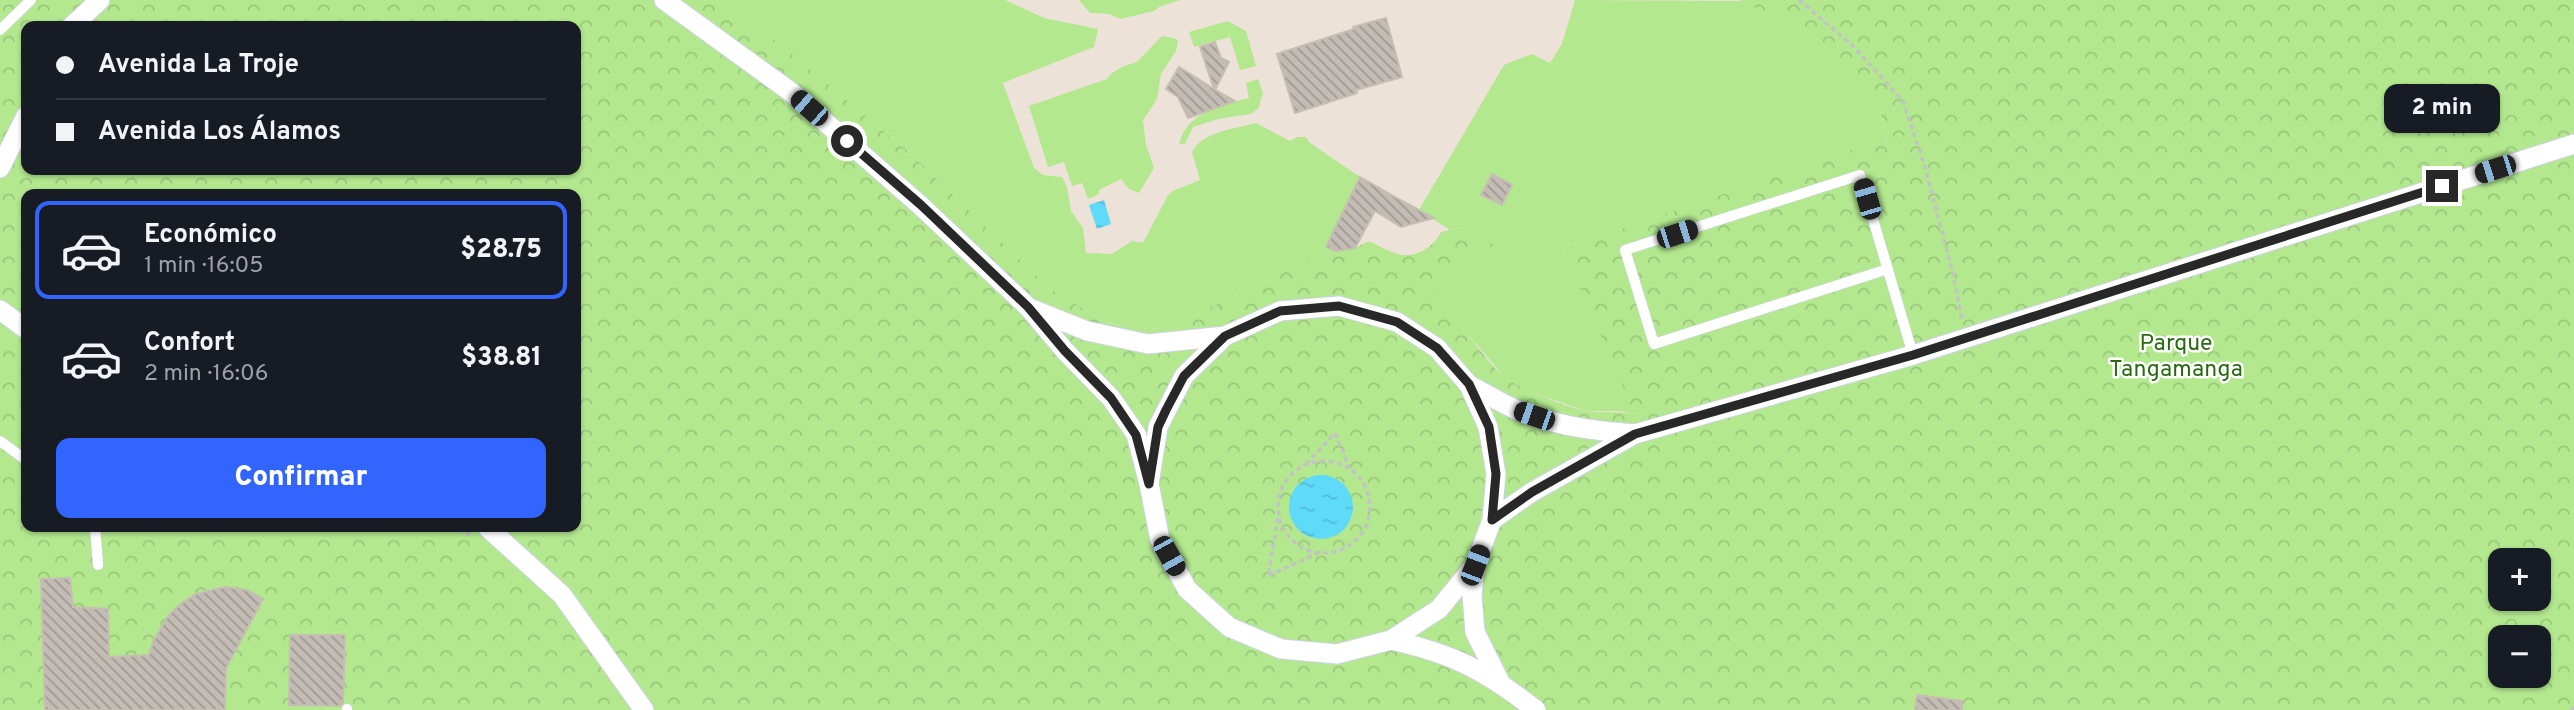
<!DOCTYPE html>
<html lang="es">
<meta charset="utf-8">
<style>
:root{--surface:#171b24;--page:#20242c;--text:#f1f3f6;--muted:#9ea1a6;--line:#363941;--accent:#3265ff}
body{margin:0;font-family:Overpass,sans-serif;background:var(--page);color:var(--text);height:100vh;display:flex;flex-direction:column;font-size:26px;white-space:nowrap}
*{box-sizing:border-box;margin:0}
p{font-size:23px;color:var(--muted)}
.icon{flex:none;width:38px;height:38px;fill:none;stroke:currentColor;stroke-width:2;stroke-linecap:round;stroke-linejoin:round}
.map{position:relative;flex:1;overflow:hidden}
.drawer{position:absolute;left:21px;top:189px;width:560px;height:343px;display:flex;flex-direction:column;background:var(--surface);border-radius:14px;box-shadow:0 2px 5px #0004}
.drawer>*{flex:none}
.top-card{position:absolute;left:21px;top:21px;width:560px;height:154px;border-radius:14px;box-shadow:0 2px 5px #0004;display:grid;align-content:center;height:154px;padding:0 35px;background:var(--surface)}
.buttons{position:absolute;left:2488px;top:548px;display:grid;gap:14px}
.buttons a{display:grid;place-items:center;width:63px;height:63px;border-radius:14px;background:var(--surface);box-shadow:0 2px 5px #0004;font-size:35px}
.end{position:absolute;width:32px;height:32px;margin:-16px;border:9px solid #282828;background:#fff;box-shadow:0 0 0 4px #fff}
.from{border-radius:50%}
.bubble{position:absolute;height:49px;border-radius:14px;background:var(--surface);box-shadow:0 2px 5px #0004;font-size:23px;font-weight:800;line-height:49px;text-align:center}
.car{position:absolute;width:21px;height:42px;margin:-21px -10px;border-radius:9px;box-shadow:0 0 5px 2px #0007;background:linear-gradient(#222 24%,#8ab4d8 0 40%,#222 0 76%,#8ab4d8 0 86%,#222 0)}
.top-card b{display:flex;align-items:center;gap:24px;height:66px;font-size:26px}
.top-card b+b{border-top:2px solid var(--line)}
.top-card i{width:18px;height:18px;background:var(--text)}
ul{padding:12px 0 0;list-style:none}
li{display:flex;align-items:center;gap:21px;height:98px;margin:0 14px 10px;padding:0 21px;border:4px solid transparent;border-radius:14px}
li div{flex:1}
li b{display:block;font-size:26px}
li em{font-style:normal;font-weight:800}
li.on{border-color:var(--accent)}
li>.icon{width:63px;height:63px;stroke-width:1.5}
.cta{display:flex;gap:14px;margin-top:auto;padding:14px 35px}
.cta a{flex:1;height:80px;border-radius:14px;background:var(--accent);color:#fff;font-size:28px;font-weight:800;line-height:80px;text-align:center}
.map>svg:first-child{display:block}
</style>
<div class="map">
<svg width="2574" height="710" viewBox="0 0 2574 710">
<defs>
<pattern id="park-crowns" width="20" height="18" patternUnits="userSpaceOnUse" patternTransform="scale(1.75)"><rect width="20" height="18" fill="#b3e88f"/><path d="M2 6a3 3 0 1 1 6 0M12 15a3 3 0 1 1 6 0" fill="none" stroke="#9ac77b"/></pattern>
<pattern id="water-ripples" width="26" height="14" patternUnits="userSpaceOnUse" patternTransform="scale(1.75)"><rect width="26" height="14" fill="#60daf9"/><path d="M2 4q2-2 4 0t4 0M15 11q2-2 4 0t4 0" fill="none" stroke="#53bbd5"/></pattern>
<pattern id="building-back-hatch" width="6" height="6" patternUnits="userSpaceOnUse" patternTransform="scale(1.75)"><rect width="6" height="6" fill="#c3bcb5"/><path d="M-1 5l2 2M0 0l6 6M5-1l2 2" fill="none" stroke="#9e9993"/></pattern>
</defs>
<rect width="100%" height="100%" fill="#ece2d8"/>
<g fill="#b3e88f">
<path d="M717 0H1005L1044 18 1098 29 1094 47 1003 83 1034 168 1043 175 1062 177 1067 187 1071 211 1083 228 1086 253 1112 254 1132 241 1143 243 1168 195 1173 191 1200 180 1192 152C1203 131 1235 129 1256 123L1290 141 1297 137H1306L1310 143 1360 177 1326 247 1336 251 1295 267 1168 328 1149 329 1107 323 1050 289 910 153 769 35Z"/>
<path d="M1079 0H1180L1159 7 1154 11 1120 19 1109 14 1090 13Z"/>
<path d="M1575 0 1743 1 1812 35 1869 83 1881 114 1887 139 1563 249 1636 414 1620 411H1586L1528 391 1505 378 1462 327 1434 305 1443 279 1493 245 1461 228 1450 230 1419 210 1504 65 1532 54 1550 63 1562 44Z"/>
<path d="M1228 21 1246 31 1256 66 1240 70 1230 37 1194 47 1189 32Z"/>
<path d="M1162 36 1174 38 1178 41 1176 51 1161 74 1157 99 1143 120 1146 145 1154 168 1139 193 1129 189 1121 179 1099 190V194L1088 199 1082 183 1072 186 1064 162 1048 167 1029 106 1107 79 1112 73 1124 66 1137 62Z"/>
<path d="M1258 79 1263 93 1258 109 1250 114 1218 119 1193 127 1185 144H1179C1187 112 1221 105 1249 98L1246 83Z"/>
</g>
<path fill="url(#park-crowns)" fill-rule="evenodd" d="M0 0H717L769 35 910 153 1050 289 1107 323 1149 329 1168 328 1295 267 1336 251 1355 248 1369 241C1379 246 1391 253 1402 255 1417 257 1435 246 1441 232L1461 228 1494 245 1443 279 1434 305C1466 320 1479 357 1506 378 1522 390 1567 407 1586 411 1602 413 1619 411 1635 414L1563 249 1887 138 1881 114 1869 83 1812 35 1740 0H2574V710H0ZM26 26H576V170H26ZM26 194H576V527H26ZM2501 560H2539V598H2501ZM2501 637H2539V676H2501Z"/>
<g fill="url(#water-ripples)">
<path d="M1104 200 1111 224 1097 229 1089 205Z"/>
<circle cx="1321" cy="507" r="32"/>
</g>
<g fill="url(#building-back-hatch)" stroke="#c7beb2" stroke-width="2">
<path d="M1386 18 1402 77 1356 90 1357 93 1295 113 1277 54 1354 29 1353 27Z"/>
<path d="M1215 42 1221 58 1229 62 1215 90 1235 101 1188 118 1178 97 1166 89 1179 67 1214 89 1200 47Z"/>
<path d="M1492 174 1512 185 1502 205 1481 195Z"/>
<path d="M1360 177 1404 202 1434 218 1401 227 1375 211 1355 248 1336 251 1326 247Z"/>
<path d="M70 578 73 607 108 609 109 657 149 655 153 642 168 616 179 605 196 594 225 587 247 590 263 599 226 668 225 710H45L41 579Z"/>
<path d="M290 635H345L343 703 340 706 289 705Z"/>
<path d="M1917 695 1962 701V710H1915Z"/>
</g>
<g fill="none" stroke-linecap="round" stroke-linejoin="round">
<defs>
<g id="service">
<path d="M0 30 31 0"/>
<path d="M1888 269 1654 344 1625 250 1860 175 1913 355"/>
<path d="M0 441 26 460"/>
<path d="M95 527 98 565"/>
<path d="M347 709V710"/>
</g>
<g id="minor">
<path d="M664 0 791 92 921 206 1028 307 1065 351 1111 398 1136 434 1149 484 1160 540 1187 589 1229 627 1281 649 1337 654 1391 640 1439 609 1475 565 1492 520 1496 474 1488 427 1469 385 1437 348 1397 322 1339 306 1280 311 1225 336 1184 376 1158 427 1149 484"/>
<path d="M72 26 100 0"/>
<path d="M0 168 26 116"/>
<path d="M1032 309 1087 331 1148 344 1225 336"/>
<path d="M0 310 26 329"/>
<path d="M1469 385C1485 393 1501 403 1517 410 1555 426 1595 431 1635 434"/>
<path d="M1492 520 1532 492 1635 434 1913 355 2574 144"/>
<path d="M487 527 562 595 644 710"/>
<path d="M1475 565 1472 595 1475 632 1499 680"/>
<path d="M1391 640C1454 654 1486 671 1536 710"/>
</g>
</defs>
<use href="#service" stroke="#cdd2e3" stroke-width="11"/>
<use href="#minor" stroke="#cdd2e3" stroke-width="21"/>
<g stroke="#c3c3c3" stroke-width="3.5" stroke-dasharray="5 3.5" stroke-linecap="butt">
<path d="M1799 0 1852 45 1903 101 1925 167 1953 273 1962 320"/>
<circle cx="1324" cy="507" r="46"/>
<path d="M1306 464 1335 433 1349 467"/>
<path d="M1278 518 1268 576 1318 553"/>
<path d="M450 527 470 535"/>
<path d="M2571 710 2574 707"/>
</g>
<use href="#service" stroke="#fff" stroke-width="10"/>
<use href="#minor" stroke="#fff" stroke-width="19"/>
</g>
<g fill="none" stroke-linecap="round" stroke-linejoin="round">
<path stroke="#282828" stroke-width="9" d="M847 141 921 205 1028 307 1065 351 1111 398 1136 435 1149 484 1158 427 1166 410 1184 376 1225 336 1280 311 1339 306 1397 322 1437 348 1469 384 1489 427 1496 474 1492 520 1532 492 1635 434 1913 355 2442 186"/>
</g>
<g text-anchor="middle" stroke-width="5" stroke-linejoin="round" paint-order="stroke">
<g font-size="23" fill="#2a6a13" stroke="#fff">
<text x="2176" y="350">Parque<tspan x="2176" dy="26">Tangamanga</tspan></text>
</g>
</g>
</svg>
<div class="buttons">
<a>+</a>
<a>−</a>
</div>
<i class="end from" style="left:847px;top:141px"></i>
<i class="end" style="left:2442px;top:186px"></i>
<div class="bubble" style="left:2384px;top:84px;width:116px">2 min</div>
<i class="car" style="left:809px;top:108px;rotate:311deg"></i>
<i class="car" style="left:2495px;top:169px;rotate:252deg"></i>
<i class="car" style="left:1867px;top:199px;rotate:344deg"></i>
<i class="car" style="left:1677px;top:234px;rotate:72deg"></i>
<i class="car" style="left:1534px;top:416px;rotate:289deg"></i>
<i class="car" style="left:1169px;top:556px;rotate:151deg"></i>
<i class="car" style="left:1475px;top:565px;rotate:21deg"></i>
<div class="top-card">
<b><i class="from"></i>Avenida La Troje</b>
<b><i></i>Avenida Los Álamos</b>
</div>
<section class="drawer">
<ul>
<li class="on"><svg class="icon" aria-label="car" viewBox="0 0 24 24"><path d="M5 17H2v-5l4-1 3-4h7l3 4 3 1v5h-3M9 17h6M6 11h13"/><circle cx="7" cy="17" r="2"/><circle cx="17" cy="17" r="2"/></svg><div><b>Económico</b><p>1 min · 16:05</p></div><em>$28.75</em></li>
<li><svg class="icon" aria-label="car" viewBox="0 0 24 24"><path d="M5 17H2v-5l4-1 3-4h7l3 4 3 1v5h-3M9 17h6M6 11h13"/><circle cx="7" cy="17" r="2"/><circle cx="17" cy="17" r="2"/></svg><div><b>Confort</b><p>2 min · 16:06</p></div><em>$38.81</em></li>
</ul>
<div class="cta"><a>Confirmar</a></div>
</section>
</div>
